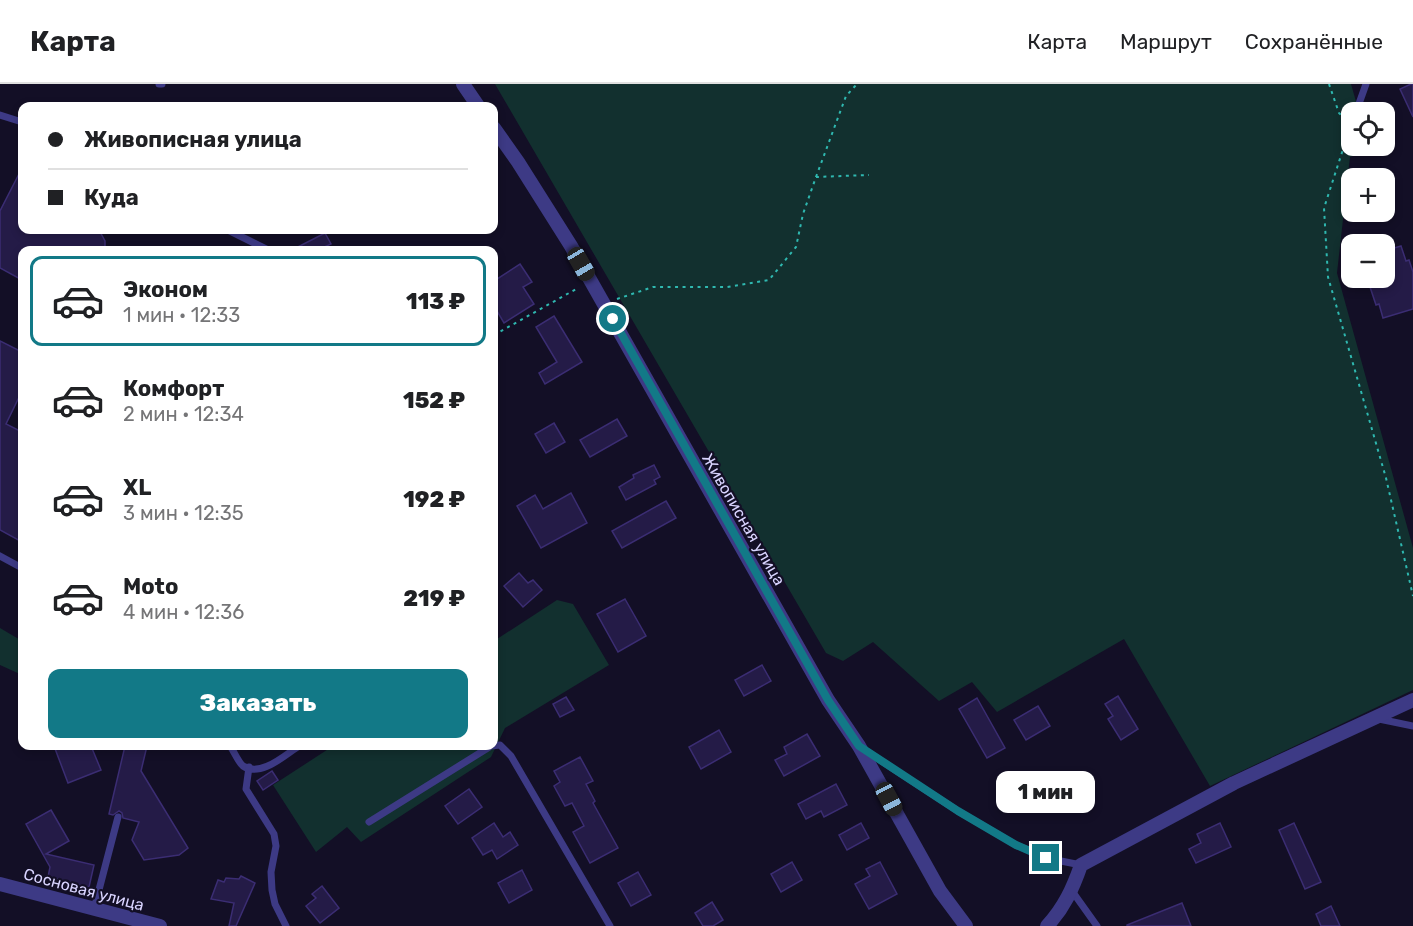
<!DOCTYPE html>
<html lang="ru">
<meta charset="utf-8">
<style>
:root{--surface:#fff;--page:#f2f2f2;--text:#202124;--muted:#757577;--line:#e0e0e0;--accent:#127987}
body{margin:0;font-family:Rubik,sans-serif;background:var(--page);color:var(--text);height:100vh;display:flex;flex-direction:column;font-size:22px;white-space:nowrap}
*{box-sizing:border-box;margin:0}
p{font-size:20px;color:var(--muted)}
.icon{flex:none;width:33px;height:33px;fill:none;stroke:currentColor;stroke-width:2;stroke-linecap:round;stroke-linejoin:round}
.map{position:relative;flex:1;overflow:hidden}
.side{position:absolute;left:18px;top:162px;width:480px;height:504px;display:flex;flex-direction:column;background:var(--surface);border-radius:12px;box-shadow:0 3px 9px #0003}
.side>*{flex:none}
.banner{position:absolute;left:18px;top:18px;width:480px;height:132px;border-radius:12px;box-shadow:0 3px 9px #0003;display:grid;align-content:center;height:132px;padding:0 30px;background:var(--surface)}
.controls{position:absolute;left:1341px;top:18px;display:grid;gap:12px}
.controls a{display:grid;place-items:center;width:54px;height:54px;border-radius:12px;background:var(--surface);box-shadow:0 3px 9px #0003;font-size:30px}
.end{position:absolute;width:27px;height:27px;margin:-14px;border:8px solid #127987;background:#fff;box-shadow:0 0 0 3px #fff}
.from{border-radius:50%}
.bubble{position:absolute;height:42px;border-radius:12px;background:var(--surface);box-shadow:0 3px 9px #0003;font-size:20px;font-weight:800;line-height:42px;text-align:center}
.car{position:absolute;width:18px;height:36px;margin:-18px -9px;border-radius:8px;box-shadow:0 0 4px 2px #0007;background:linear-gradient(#222 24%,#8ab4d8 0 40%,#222 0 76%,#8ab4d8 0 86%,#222 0)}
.banner b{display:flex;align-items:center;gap:21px;height:57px;font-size:22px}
.banner b+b{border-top:2px solid var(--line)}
.banner i{width:15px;height:15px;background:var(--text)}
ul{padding:10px 0 0;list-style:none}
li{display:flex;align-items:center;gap:18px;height:90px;margin:0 12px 9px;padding:0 18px;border:3px solid transparent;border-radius:12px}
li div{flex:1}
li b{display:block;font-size:22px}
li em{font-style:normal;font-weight:800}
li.selected{border-color:var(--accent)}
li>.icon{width:54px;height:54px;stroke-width:1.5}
.cta{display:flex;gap:12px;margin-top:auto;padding:12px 30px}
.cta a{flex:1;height:69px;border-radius:12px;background:var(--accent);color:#fff;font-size:24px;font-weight:800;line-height:69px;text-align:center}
header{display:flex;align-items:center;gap:36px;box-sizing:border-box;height:84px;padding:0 30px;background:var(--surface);border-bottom:2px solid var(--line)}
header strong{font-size:28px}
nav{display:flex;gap:33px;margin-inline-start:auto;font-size:21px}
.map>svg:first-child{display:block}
</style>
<header>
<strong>Карта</strong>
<nav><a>Карта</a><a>Маршрут</a><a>Сохранённые</a></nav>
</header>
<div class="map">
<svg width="1413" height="842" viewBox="0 0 1413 842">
<rect width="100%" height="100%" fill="#130f26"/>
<g fill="#12302f">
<path d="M495 0H1351L1359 28H1352V62H1368L1370 66 1350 73 1337 189 1413 464V606L1210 702 1124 555 997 628 972 598 939 617 873 558 843 577 826 569Z"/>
<path d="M557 516 573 520 609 581 505 644 491 673 361 758 347 743 316 768 273 701 333 662H494V557Z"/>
<path d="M0 544 22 557V591L0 581Z"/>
</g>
<g fill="#241b47" stroke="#3b2d73" stroke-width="1.5">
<path d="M1411 0H1413V33L1400 5Z"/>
<path d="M22 84V146H99L105 157V166H22V196L0 184V127Z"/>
<path d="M325 149 331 160 318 166H292Z"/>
<path d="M1401 162 1406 177 1409 176 1413 188V225L1383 234 1379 220 1376 221 1367 194H1384V167Z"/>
<path d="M520 180 532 198 523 203 534 220 504 239 494 222V197Z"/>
<path d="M554 232 582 278 545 300 539 289 557 278 536 243Z"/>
<path d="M0 257 22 268V307L6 340 22 348V458L0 446Z"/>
<path d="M617 335 627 352 590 373 580 356Z"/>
<path d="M554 339 565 358 546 369 535 350Z"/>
<path d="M654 381 660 393 654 396 656 400 626 416 619 403 634 394 633 391Z"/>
<path d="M571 409 587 439 541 464 517 422 535 411 543 425Z"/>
<path d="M666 417 676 434 622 464 612 447Z"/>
<path d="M519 489 528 499 533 496 542 506 523 523 504 502Z"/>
<path d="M625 515 646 552 618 568 597 530Z"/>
<path d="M762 581 771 597 744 612 735 596Z"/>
<path d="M1118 612 1138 645 1121 656 1108 635 1113 632 1105 620Z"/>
<path d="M566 613 574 626 560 633 553 620Z"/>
<path d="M977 614 1005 664 987 674 959 625Z"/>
<path d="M1038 622 1050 642 1026 656 1014 636Z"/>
<path d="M719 646 731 668 701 685 689 663Z"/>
<path d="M807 650 820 672 784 692 775 676 787 670 784 663Z"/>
<path d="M54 662H91L101 686 68 699Z"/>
<path d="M125 662H147L141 687 188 764 179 771 144 776 132 756 139 738 123 734 122 729 119 727 113 731 109 730Z"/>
<path d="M580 673 593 697 586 700 595 717 593 719 618 764 590 779 573 748 584 742 572 719 565 722 554 702 560 698 554 687Z"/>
<path d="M272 687 278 696 263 706 257 697Z"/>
<path d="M836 700 847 721 824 733 821 727 806 735 798 720Z"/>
<path d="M469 705 482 723 458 740 445 722Z"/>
<path d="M51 726 69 757 46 770 94 781 89 803 48 793 50 783 26 740Z"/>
<path d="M494 739 503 753 510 748 518 761 497 775 492 766 483 771 472 754Z"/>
<path d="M861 739 869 754 847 766 839 751Z"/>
<path d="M1220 739 1231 763 1196 779 1189 765 1201 759 1197 750Z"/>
<path d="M1294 739 1321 798 1305 805 1279 746Z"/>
<path d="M792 778 802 796 781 808 771 790Z"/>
<path d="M880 778 897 810 869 825 855 800 870 792 866 785Z"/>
<path d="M522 786 532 806 509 819 498 799Z"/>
<path d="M638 788 651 811 631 822 618 799Z"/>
<path d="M241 792 255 799 236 842H229L234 819 211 815 218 796 224 798 226 794 239 795Z"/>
<path d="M322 802 339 824 320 839 306 822 316 814 312 810Z"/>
<path d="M712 818 723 836 713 842H703L695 829Z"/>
<path d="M1182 819 1191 842H1127V841Z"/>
<path d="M1331 822 1340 842H1321L1316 830Z"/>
</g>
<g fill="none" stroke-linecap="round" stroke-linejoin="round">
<g stroke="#2fb8b0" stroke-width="2" stroke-dasharray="3 4.5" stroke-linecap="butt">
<path d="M1329 0 1339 29 1345 35"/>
<path d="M1347 53 1324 124 1328 193 1386 394 1413 512"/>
<path d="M816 93 846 12 857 0"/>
<path d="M617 215 653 203H727L769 196 796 163 803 130 816 93 869 91"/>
<path d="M494 251 578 204"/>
</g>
<g stroke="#3d3a85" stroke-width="7">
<path d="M159 0H162"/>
<path d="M1356 28 1366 0"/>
<path d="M0 31 22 38"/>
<path d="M1351 43 1352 41"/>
<path d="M228 146 268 166"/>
<path d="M0 472 22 484"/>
<path d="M1379 635 1413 642"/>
<path d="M230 662C234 667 238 678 243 682 261 694 286 670 299 662"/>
<path d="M863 665 958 727 1016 761 1046 774 1081 781"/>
<path d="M249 683 246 705 274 750 276 762 271 788 272 806 275 820 286 842"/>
<path d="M369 738 491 662 500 661 511 672 610 842"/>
<path d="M1072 807 1097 842"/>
<path d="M94 825 118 733"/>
</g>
<g stroke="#3d3a85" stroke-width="14">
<path d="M463 0 478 22"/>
<path d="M494 44 518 78 571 162 828 616 859 662 940 807 966 842"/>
<path d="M0 800 160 842"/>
<path d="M1047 842C1064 824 1073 804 1081 781L1234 699 1413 616"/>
</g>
</g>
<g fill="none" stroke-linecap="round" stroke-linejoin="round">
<path stroke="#127987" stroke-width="8" d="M613 235 828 616 859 662 958 727 1016 761 1046 774"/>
</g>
<g text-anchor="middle" stroke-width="4.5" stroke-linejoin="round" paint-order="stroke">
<g font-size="16" fill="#d9d4ff" stroke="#130f26">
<text transform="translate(744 435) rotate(60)" y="6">Живописная улица</text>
<text transform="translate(84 805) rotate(15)" y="6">Сосновая улица</text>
</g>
</g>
</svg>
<div class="controls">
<a><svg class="icon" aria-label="locate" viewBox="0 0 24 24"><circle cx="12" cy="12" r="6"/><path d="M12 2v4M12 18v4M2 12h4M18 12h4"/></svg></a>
<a>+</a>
<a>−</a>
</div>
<i class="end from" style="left:613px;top:235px"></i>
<i class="end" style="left:1046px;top:774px"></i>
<div class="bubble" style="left:996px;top:687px;width:99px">1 мин</div>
<i class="car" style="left:581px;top:180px;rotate:150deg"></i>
<i class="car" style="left:889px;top:715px;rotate:152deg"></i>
<div class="banner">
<b><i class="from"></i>Живописная улица</b>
<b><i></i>Куда</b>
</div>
<section class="side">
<ul>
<li class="selected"><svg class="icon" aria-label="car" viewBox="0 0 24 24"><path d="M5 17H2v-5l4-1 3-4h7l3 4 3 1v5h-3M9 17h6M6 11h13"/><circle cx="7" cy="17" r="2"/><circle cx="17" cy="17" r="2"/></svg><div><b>Эконом</b><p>1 мин · 12:33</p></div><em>113 ₽</em></li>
<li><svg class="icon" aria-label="car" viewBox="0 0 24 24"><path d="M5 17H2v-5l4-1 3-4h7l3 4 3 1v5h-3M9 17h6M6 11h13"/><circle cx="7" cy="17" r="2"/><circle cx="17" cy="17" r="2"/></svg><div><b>Комфорт</b><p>2 мин · 12:34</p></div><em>152 ₽</em></li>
<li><svg class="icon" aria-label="car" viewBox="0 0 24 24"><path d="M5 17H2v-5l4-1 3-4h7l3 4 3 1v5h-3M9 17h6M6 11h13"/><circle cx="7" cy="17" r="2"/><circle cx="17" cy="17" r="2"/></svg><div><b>XL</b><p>3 мин · 12:35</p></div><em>192 ₽</em></li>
<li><svg class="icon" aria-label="car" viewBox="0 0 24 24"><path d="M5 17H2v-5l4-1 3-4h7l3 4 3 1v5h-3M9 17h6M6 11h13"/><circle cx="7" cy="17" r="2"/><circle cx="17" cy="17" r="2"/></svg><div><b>Moto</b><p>4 мин · 12:36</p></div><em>219 ₽</em></li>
</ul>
<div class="cta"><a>Заказать</a></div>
</section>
</div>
